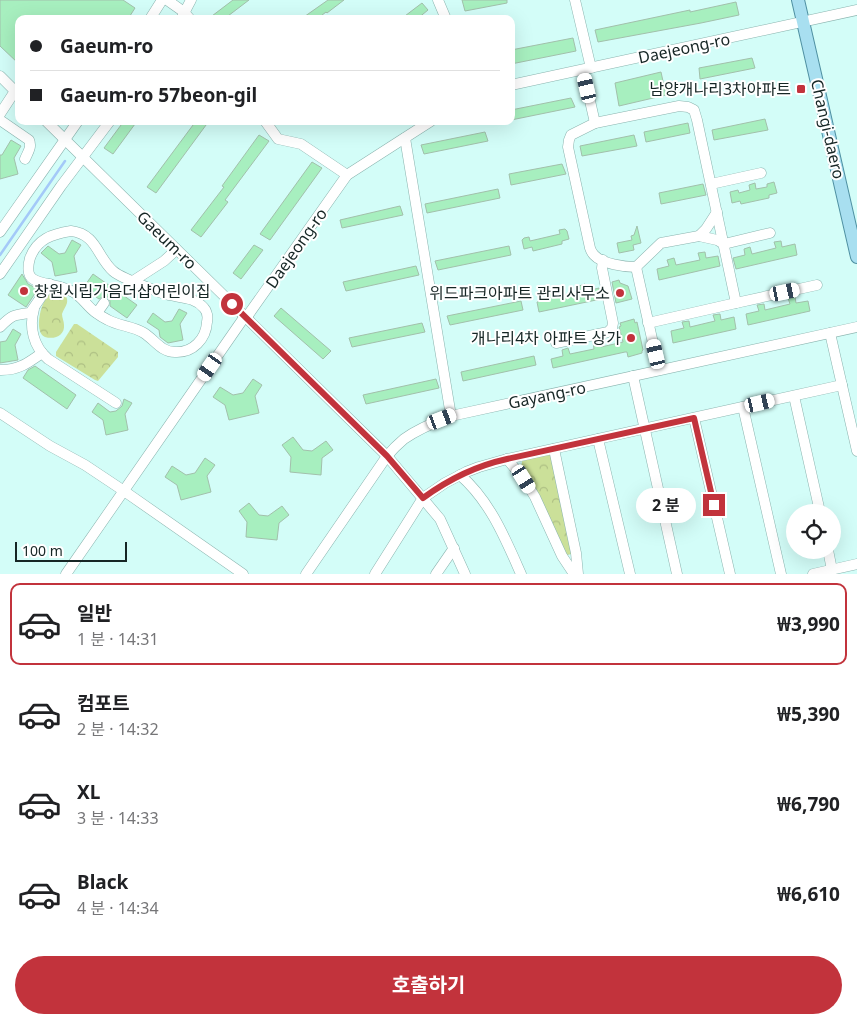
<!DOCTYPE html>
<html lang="ko">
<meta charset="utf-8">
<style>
:root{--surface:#fff;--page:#f6f6f6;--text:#202124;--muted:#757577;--line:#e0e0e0;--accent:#c2333c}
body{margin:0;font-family:"Noto Sans","Noto Sans KR",sans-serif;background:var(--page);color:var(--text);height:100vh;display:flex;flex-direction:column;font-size:19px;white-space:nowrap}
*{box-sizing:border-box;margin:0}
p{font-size:16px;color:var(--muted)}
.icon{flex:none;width:28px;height:28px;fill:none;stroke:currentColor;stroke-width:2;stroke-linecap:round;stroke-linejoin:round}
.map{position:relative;height:574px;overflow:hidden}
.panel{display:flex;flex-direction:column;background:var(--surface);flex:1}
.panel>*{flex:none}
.guide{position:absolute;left:15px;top:15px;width:500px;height:110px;border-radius:10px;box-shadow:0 5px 20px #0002;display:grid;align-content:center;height:110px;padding:0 15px;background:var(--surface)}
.tools{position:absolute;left:786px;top:504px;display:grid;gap:10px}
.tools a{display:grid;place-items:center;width:55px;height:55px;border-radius:50%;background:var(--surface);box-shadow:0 5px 20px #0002;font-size:25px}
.scale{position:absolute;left:15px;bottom:12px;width:112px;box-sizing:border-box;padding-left:5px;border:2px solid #162625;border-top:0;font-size:14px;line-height:18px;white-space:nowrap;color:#162625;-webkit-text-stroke:4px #fff;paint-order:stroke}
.end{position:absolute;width:22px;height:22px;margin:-11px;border:6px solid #c2333c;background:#fff;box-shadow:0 0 0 2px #fff}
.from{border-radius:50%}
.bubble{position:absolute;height:35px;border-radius:18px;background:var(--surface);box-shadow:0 5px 20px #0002;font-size:16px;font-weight:700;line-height:35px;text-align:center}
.car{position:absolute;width:15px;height:30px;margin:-15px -8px;border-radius:6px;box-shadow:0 0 4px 1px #0007;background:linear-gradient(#fff 24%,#345 0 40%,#fff 0 76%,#345 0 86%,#fff 0)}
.guide b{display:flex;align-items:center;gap:18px;height:48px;font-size:19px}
.guide b+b{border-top:1px solid var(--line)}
.guide i{width:12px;height:12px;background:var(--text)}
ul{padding:9px 0 0;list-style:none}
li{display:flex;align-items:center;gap:15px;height:82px;margin:0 10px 8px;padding:0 5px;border:2px solid transparent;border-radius:10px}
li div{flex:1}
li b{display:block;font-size:19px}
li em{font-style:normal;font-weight:700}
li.active{border-color:var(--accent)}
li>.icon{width:45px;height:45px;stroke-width:1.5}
.cta{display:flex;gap:10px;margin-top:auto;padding:10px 15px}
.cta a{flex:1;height:58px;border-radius:30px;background:var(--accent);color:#fff;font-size:20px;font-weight:700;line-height:58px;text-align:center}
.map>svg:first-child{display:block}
</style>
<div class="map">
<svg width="857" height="574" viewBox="0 0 857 574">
<defs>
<pattern id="park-crowns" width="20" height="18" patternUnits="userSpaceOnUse" patternTransform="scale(1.25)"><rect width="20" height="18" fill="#cbe099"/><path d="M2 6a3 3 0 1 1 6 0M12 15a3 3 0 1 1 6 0" fill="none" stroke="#aec084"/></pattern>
</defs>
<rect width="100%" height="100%" fill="#d3fdf8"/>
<g fill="url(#park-crowns)">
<path d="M51 293C58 293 69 293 67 303 66 307 63 310 62 314 62 318 64 321 64 325 65 335 55 340 45 337 33 332 41 299 51 293Z"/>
<path d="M74 324H77L118 352V357L98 381 95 380 56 356V352Z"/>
<path d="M554 449 576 553 562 556 520 474 523 456Z"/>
</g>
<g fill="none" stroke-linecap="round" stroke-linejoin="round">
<path stroke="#a4c9f8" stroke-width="2.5" d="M0 255 65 161"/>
</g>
<g fill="#a7efbf" stroke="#a2c0ab">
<path d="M0 0H123L135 8 128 19H19V64L0 46Z"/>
<path d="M233 0H249L224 19H208Z"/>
<path d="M328 0H344L327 13 326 12 317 19H301Z"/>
<path d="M462 0H507V3L465 11Z"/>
<path d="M736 2 739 15 701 23 598 42 595 30 690 10V12Z"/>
<path d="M422 3 428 10 417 19H401Z"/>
<path d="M573 38 576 51 511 64V50Z"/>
<path d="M752 58 755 68 700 79 699 68Z"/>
<path d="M661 72 666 95 619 106 615 83Z"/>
<path d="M571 98 575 107 511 120V110Z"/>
<path d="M765 119 768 130 714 140 712 130Z"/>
<path d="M124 121H130L135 124 113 154 104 148Z"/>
<path d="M196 121H209L156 193 147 187Z"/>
<path d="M688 123 690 133 646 142 644 132Z"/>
<path d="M485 132 488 141 424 154 421 145Z"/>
<path d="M259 135 269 141 225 200 228 202 201 237 191 230 224 187 222 186Z"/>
<path d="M634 135 637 146 582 156 580 146Z"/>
<path d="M11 140 21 146 14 158 18 174 0 179V155H2Z"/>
<path d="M312 162 322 168 270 240 260 234Z"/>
<path d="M562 164 566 174 511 185 509 174Z"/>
<path d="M774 182 777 193 769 195V198L741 204 740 201 732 203 730 192 738 190 739 193 750 190 749 185 755 183 756 189 767 187V184Z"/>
<path d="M703 184 706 195 661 204 659 193Z"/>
<path d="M498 189 500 198 427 213 425 204Z"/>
<path d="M400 206 403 215 342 228 340 220Z"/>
<path d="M637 226 641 243 633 245 634 250 619 253 617 243 632 240 631 236 634 235Z"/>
<path d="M565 229 567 231 569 239 562 241V244L533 251 532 247 524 249 522 240 524 238 529 237 530 241 560 234 559 230Z"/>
<path d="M72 240 81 245 74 256 77 272 55 276 52 262 41 253 48 246 59 254 65 253Z"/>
<path d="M781 241 782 247 795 244 797 255 736 269 733 258 745 255 744 249 750 247 752 254 776 248 774 242Z"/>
<path d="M254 245 263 250 241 279 233 273Z"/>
<path d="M509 246 511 255 438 270 435 261Z"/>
<path d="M705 252 706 258 718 256 720 266 659 280 657 269 669 266 667 260 674 258 676 265 700 260 698 253Z"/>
<path d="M416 266 419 275 346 291 343 282Z"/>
<path d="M22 274 28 284 38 289 26 307 8 295Z"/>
<path d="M93 274 137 305 127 318 110 306V301L108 297 104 296 99 299 83 288Z"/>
<path d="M619 280 620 283 628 286 632 299 616 303 612 282Z"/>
<path d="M585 284 587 291 599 288 601 299 539 312 537 302 549 299 547 292 554 291 555 297 580 292 579 286Z"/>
<path d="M795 297 796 303 808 301 810 311 748 325 746 314 759 311 757 305 764 304 765 310 790 304 788 298Z"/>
<path d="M521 301 523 310 450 325 447 316Z"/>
<path d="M281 308 331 351 323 359 274 316Z"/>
<path d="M179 309 187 313 180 324 183 340 168 343 160 337 159 330 147 322 153 313 165 322 172 321Z"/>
<path d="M720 314 721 320 734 317 736 329 673 343 671 331 684 328 682 322 689 321 690 327 715 321 713 315Z"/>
<path d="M634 319 635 323 637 322 643 350 642 351V353L628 357 627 352H625L553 368 551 359 563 356 562 350 568 348 570 354 594 349 593 342 599 341 601 347 623 342 619 327 621 326 620 323Z"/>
<path d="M422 323 425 332 352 347 349 338Z"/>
<path d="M13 329 21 334 15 345 18 360 0 363V342L6 341Z"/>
<path d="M534 356 536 365 463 381 461 372Z"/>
<path d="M35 366 76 395 67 409 23 378 28 370Z"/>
<path d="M253 379 262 385 255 396 259 413 229 420 225 405 213 397 220 387 233 395 243 393Z"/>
<path d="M436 379 439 388 366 404 363 395Z"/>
<path d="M124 399 132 403 125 414 128 430 106 435 103 420 92 412 98 403 110 412 116 411 122 406Z"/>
<path d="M293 437 303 450 312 451 326 441 333 450 322 458 321 475 290 472 291 457 282 445Z"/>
<path d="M205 458 215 465 207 476 211 492 181 500 177 485 165 477 172 466 186 475 195 473Z"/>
<path d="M249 503 259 515 268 516 282 506 289 515 279 523 277 540 246 537 247 522 239 511Z"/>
</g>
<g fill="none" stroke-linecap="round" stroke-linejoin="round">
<defs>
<g id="minor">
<path d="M167 0 184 12 190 19"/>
<path d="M438 0 446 19"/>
<path d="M575 0 591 68"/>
<path d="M150 19 162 0"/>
<path d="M181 19 191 0"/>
<path d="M583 70 595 123 571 135 569 140 568 147 590 248C591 251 592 253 594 255 602 264 625 267 636 267L661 243 699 236 717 240 724 244 770 233"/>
<path d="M0 76 19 95"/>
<path d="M511 85 857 10"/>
<path d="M0 114 15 91"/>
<path d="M0 120 29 140C32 147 28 152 25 159"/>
<path d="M46 121 387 456 440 519 465 574"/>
<path d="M265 121 278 139 301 144 347 175"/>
<path d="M595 123 679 106 688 107 694 110 697 120 736 303 648 323"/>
<path d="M405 138 451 416"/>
<path d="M711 184 761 173"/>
<path d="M71 231C97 234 97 257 113 271 121 278 144 286 154 290 159 292 164 294 169 295 181 298 195 297 204 308 207 311 208 317 207 322 206 339 193 353 175 352 161 352 155 340 144 333 133 326 119 326 108 320 104 318 99 315 95 312 87 306 82 297 73 292 62 285 42 285 33 279 27 275 28 265 30 258 37 239 52 234 71 231Z"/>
<path d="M0 232 78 121"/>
<path d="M699 236 706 229 717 212"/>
<path d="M636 267 659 370"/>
<path d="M0 274 61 186 110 121"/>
<path d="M133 281 164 261 176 250"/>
<path d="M736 303 817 285"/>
<path d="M34 309C29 327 33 346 48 359L116 403"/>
<path d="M97 313 104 303"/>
<path d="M0 327C12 315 13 315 30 313L50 284"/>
<path d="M830 333 857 451"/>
<path d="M556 343 608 332 612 328 613 323 602 268 603 260"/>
<path d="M1 370C19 370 28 363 42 353"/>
<path d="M633 376 677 574"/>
<path d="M794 396 820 512"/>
<path d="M743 407 781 574"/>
<path d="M0 413 50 446 85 465 124 491 243 574"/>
<path d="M694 418 730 574"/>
<path d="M598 439 630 574"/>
<path d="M554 449 576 553 578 574"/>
<path d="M507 459 524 479 535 497 562 556 574 574"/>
<path d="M460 475C490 501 505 538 521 574"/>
<path d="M828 550 832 570"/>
<path d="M66 574 243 319 246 318 347 175 431 121"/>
<path d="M306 574 387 456C392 450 398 444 404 439 418 429 435 422 451 416L857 327"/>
<path d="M375 574 423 498 445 483 466 472 479 467 507 459 842 385"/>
<path d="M436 574 454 548"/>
<path d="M813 574 857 564"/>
</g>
<path id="major" d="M798 0 857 257"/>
</defs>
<use href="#minor" stroke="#8bb4af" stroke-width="11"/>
<use href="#major" stroke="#4f90a2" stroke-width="14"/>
<use href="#minor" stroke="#fff" stroke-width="10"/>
<use href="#major" stroke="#a8dff0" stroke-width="12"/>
</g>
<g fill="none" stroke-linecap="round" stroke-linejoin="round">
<path stroke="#c2333c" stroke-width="6" d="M232 304 387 456 423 498C449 479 475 466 507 459L694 418 714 505"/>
</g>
<g fill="#c2333c" stroke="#fff" stroke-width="2">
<rect x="796" y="84" width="10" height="10" rx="2.5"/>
<circle cx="24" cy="291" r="5"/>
<circle cx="620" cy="293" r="5"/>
<circle cx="631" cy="338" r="5"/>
</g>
<g text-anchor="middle" stroke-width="4" stroke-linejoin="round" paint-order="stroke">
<g font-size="16" fill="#162625" stroke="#fff">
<text transform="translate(684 48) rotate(-12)" y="6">Daejeong-ro</text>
<text transform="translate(828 129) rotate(77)" y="6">Changi-daero</text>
<text transform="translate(167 240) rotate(44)" y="6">Gaeum-ro</text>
<text transform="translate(296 248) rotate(-55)" y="6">Daejeong-ro</text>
<text transform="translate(547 395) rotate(-12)" y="6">Gayang-ro</text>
</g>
<g font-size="16" fill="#162625" stroke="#fff" text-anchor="end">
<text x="791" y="95">남양개나리3차아파트</text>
<text x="34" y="297" text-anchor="start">창원시립가음더샵어린이집</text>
<text x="610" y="299">위드파크아파트 관리사무소</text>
<text x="621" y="344">개나리4차 아파트 상가</text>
</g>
</g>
</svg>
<div class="tools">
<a><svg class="icon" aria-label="locate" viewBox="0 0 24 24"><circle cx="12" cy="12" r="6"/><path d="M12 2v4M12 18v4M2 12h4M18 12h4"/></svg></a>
</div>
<div class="scale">100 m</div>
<i class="end from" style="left:232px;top:304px"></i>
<i class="end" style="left:714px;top:505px"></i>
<div class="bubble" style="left:636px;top:488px;width:60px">2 분</div>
<i class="car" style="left:587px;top:88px;rotate:347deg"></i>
<i class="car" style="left:785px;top:292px;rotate:78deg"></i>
<i class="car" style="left:656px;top:354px;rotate:347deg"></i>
<i class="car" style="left:210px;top:367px;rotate:215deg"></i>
<i class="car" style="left:760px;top:403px;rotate:77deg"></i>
<i class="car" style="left:442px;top:419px;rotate:69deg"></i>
<i class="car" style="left:524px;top:479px;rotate:148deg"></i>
<div class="guide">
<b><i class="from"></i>Gaeum-ro</b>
<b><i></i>Gaeum-ro 57beon-gil</b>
</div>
</div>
<section class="panel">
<ul>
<li class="active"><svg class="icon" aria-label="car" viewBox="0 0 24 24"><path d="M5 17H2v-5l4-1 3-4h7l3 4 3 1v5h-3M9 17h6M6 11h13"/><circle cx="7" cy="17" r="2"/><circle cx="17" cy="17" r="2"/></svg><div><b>일반</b><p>1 분 · 14:31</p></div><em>₩3,990</em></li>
<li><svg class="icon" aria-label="car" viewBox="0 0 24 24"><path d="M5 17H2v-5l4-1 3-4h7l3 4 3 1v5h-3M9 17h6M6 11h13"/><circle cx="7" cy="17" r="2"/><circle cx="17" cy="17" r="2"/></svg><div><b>컴포트</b><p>2 분 · 14:32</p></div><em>₩5,390</em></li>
<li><svg class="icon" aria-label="car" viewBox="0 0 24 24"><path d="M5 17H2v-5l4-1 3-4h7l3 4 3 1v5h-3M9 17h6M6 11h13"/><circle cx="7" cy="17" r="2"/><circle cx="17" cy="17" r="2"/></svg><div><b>XL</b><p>3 분 · 14:33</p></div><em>₩6,790</em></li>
<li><svg class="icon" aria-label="car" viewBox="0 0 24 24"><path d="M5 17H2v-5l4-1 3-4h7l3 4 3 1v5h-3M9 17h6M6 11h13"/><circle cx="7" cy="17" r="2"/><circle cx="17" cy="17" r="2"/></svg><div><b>Black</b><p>4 분 · 14:34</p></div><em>₩6,610</em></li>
</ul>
<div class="cta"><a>호출하기</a></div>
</section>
